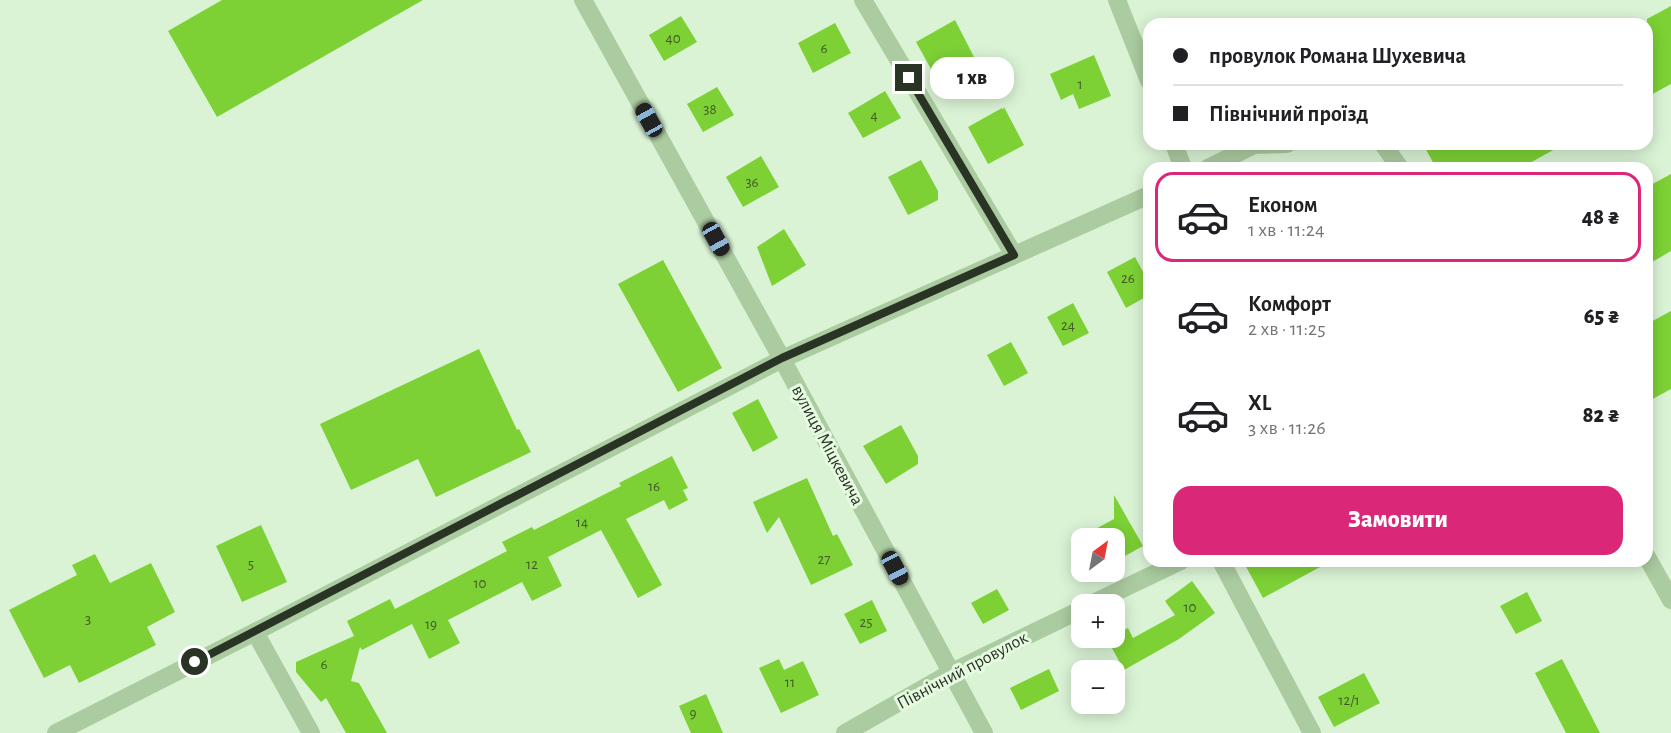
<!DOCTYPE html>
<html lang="uk">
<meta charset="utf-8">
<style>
:root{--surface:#fff;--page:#f2f2f2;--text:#202124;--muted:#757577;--line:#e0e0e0;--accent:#db2777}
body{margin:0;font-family:"Alegreya Sans",sans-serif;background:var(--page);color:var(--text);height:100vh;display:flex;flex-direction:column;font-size:22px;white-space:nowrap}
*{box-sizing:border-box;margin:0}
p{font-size:20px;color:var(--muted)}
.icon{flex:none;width:33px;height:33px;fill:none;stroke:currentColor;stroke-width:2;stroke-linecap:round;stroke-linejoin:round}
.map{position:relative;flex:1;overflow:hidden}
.details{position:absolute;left:1143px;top:162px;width:510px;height:405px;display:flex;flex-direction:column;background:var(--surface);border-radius:18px;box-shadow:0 3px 15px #0003}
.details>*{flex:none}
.hud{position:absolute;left:1143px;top:18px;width:510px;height:132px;border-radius:18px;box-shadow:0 3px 15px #0003;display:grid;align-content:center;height:132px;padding:0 30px;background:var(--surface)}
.needle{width:39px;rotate:32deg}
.buttons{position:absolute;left:1071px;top:528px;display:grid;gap:12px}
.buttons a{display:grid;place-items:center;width:54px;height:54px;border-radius:12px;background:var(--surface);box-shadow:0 3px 15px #0003;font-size:30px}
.end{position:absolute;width:27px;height:27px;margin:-14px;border:8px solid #2a3424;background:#fff;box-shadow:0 0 0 3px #fff}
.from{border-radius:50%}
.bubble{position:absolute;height:42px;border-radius:18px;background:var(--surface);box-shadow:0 3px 15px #0003;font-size:20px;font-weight:800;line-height:42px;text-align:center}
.car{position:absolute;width:18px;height:36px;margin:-18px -9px;border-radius:8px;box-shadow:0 0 4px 2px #0007;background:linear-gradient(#222 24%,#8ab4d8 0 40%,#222 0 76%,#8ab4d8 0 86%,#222 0)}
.hud b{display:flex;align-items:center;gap:21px;height:57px;font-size:22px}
.hud b+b{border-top:2px solid var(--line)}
.hud i{width:15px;height:15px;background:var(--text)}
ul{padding:10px 0 0;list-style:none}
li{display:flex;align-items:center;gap:18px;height:90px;margin:0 12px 9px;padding:0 18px;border:3px solid transparent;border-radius:18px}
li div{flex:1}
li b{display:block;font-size:22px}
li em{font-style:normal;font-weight:800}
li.selected{border-color:var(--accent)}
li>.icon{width:54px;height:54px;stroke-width:1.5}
.button{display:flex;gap:12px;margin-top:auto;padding:12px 30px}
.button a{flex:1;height:69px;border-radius:18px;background:var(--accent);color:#fff;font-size:24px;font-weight:800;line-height:69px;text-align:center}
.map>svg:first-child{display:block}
</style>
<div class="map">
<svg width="1671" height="733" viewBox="0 0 1671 733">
<rect width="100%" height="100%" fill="#daf3d5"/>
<g fill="#7dd135">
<path d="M222 0H423L217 117 168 31Z"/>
<path d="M1671 6V84L1647 97V19Z"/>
<path d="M681 16 697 42 664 61 649 35Z"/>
<path d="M955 20 974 57 936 78 916 42Z"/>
<path d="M835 23 851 53 813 73 798 43Z"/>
<path d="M1094 55 1111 96 1079 109 1073 94 1061 100 1050 74Z"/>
<path d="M717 87 734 115 703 132 687 104Z"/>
<path d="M885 91 901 118 863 138 848 113Z"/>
<path d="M1004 107 1024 145 988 164 968 127 1002 108 1003 110Z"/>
<path d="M1423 144H1564L1521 168H1436Z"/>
<path d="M761 156 779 187 743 207 726 177Z"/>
<path d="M921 160 938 191V200L908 215 888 177Z"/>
<path d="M1671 174V251L1647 265V187Z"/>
<path d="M784 229 806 265 772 286 757 247Z"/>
<path d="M1135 257 1149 283V295L1126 308 1107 272Z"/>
<path d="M663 260 722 368 678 392 618 284Z"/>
<path d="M1073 303 1089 333 1063 346 1047 317Z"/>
<path d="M1671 311V389L1647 402V324Z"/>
<path d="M1011 342 1028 373 1004 386 987 355Z"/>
<path d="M479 349 517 430 519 429 531 452 436 497 418 459 351 490 320 424Z"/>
<path d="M758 399 778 438 753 452 732 413Z"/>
<path d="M901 425 918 456V464L886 484 863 446Z"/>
<path d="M672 456 688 488 683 490 688 500 669 510 664 500 626 519 662 585 638 598 601 530 548 557 562 586 532 601 522 582 448 620 460 643 429 659 412 624 362 650 360 647 351 681 359 683 387 733H346L326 698 321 702 296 672V662L354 636 347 621 390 599 395 609 507 551 502 542 532 527 534 530 621 486 619 483Z"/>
<path d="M807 478 833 536 837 534 853 565 811 585 779 517 767 533 753 502Z"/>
<path d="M1114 495 1143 546 1114 562V538H1079L1114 519Z"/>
<path d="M261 525 287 582 242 602 216 546Z"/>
<path d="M95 554 110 583 151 563 175 612 147 627 156 645 79 683 70 665 44 678 9 610 77 575 72 565Z"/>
<path d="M1243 561H1331L1263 598Z"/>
<path d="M1192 581 1215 613 1179 639 1124 670 1107 639 1114 638V635L1128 628 1133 638 1175 615 1165 601Z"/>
<path d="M997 589 1009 610 983 624 971 603Z"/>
<path d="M1527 592 1542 621 1516 634 1500 606Z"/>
<path d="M872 600 887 631 860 644 844 614Z"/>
<path d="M779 659 784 670 803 661 819 695 781 713 759 668Z"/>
<path d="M1562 659 1600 733H1566L1535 673Z"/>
<path d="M1049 669 1059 691 1021 710 1010 688Z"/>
<path d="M1364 673 1380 703 1334 727 1318 697Z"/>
<path d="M706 694 723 733H691L679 706Z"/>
</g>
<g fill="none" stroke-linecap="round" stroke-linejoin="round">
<g stroke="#abcba0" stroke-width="18">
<path d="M583 0 782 359 984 733"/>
<path d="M863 0 1014 255"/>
<path d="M1117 0 1149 81"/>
<path d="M1174 144 1183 168"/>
<path d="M1383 144 1400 168"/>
<path d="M1208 168 1254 145 1287 144"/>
<path d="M1647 557 1671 600"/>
<path d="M1221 561 1312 733"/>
<path d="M1091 604 1181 561"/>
<path d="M255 632 311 733"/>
<path d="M56 733 255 632 782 359 1149 195"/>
<path d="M845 733 952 672 1082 609"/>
</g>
</g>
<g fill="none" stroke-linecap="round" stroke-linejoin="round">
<path stroke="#2a3424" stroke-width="8" d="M195 662 782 358 1014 255 909 78"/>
</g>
<g text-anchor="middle" stroke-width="6" stroke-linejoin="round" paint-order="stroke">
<g font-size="15" fill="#3f5b28">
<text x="673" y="43">40</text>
<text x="824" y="53">6</text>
<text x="1080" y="89">1</text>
<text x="710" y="114">38</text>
<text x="874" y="120">4</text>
<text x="752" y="187">36</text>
<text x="1128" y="283">26</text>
<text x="1068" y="330">24</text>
<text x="654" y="491">16</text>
<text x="582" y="527">14</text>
<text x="824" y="564">27</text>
<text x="251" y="569">5</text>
<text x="532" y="569">12</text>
<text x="480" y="588">10</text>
<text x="1190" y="612">10</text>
<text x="88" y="624">3</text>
<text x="866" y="627">25</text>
<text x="431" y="629">19</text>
<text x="324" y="669">6</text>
<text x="790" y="687">11</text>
<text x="1349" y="705">12/1</text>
<text x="693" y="718">9</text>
</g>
<g font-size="18" fill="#2a3424" stroke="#e5fae1">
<text transform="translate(828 445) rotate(62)" y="6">вулиця Міцкевича</text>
<text transform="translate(962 670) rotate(-28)" y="6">Північний провулок</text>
</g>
</g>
</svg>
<div class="buttons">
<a><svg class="needle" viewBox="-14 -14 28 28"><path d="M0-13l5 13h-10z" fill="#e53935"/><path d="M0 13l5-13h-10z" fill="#757577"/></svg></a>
<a>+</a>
<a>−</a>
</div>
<i class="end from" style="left:195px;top:662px"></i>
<i class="end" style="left:909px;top:78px"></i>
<div class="bubble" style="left:930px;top:57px;width:84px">1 хв</div>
<i class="car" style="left:649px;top:120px;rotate:331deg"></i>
<i class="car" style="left:716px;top:239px;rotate:151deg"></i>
<i class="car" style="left:895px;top:568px;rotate:152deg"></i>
<div class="hud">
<b><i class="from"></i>провулок Романа Шухевича</b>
<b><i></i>Північний проїзд</b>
</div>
<section class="details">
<ul>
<li class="selected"><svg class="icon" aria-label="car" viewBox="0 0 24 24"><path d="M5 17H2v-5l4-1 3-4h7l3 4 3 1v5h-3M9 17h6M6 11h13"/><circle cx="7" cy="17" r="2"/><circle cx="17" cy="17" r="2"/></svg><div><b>Економ</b><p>1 хв · 11:24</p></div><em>48 ₴</em></li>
<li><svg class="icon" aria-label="car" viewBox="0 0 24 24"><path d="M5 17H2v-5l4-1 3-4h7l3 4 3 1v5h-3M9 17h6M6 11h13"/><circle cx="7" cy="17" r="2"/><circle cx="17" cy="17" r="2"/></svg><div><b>Комфорт</b><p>2 хв · 11:25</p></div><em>65 ₴</em></li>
<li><svg class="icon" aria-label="car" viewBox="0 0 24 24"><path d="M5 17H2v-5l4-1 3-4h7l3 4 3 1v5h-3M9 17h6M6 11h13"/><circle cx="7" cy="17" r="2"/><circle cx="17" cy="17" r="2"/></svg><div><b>XL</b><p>3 хв · 11:26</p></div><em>82 ₴</em></li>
</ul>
<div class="button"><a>Замовити</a></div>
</section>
</div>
